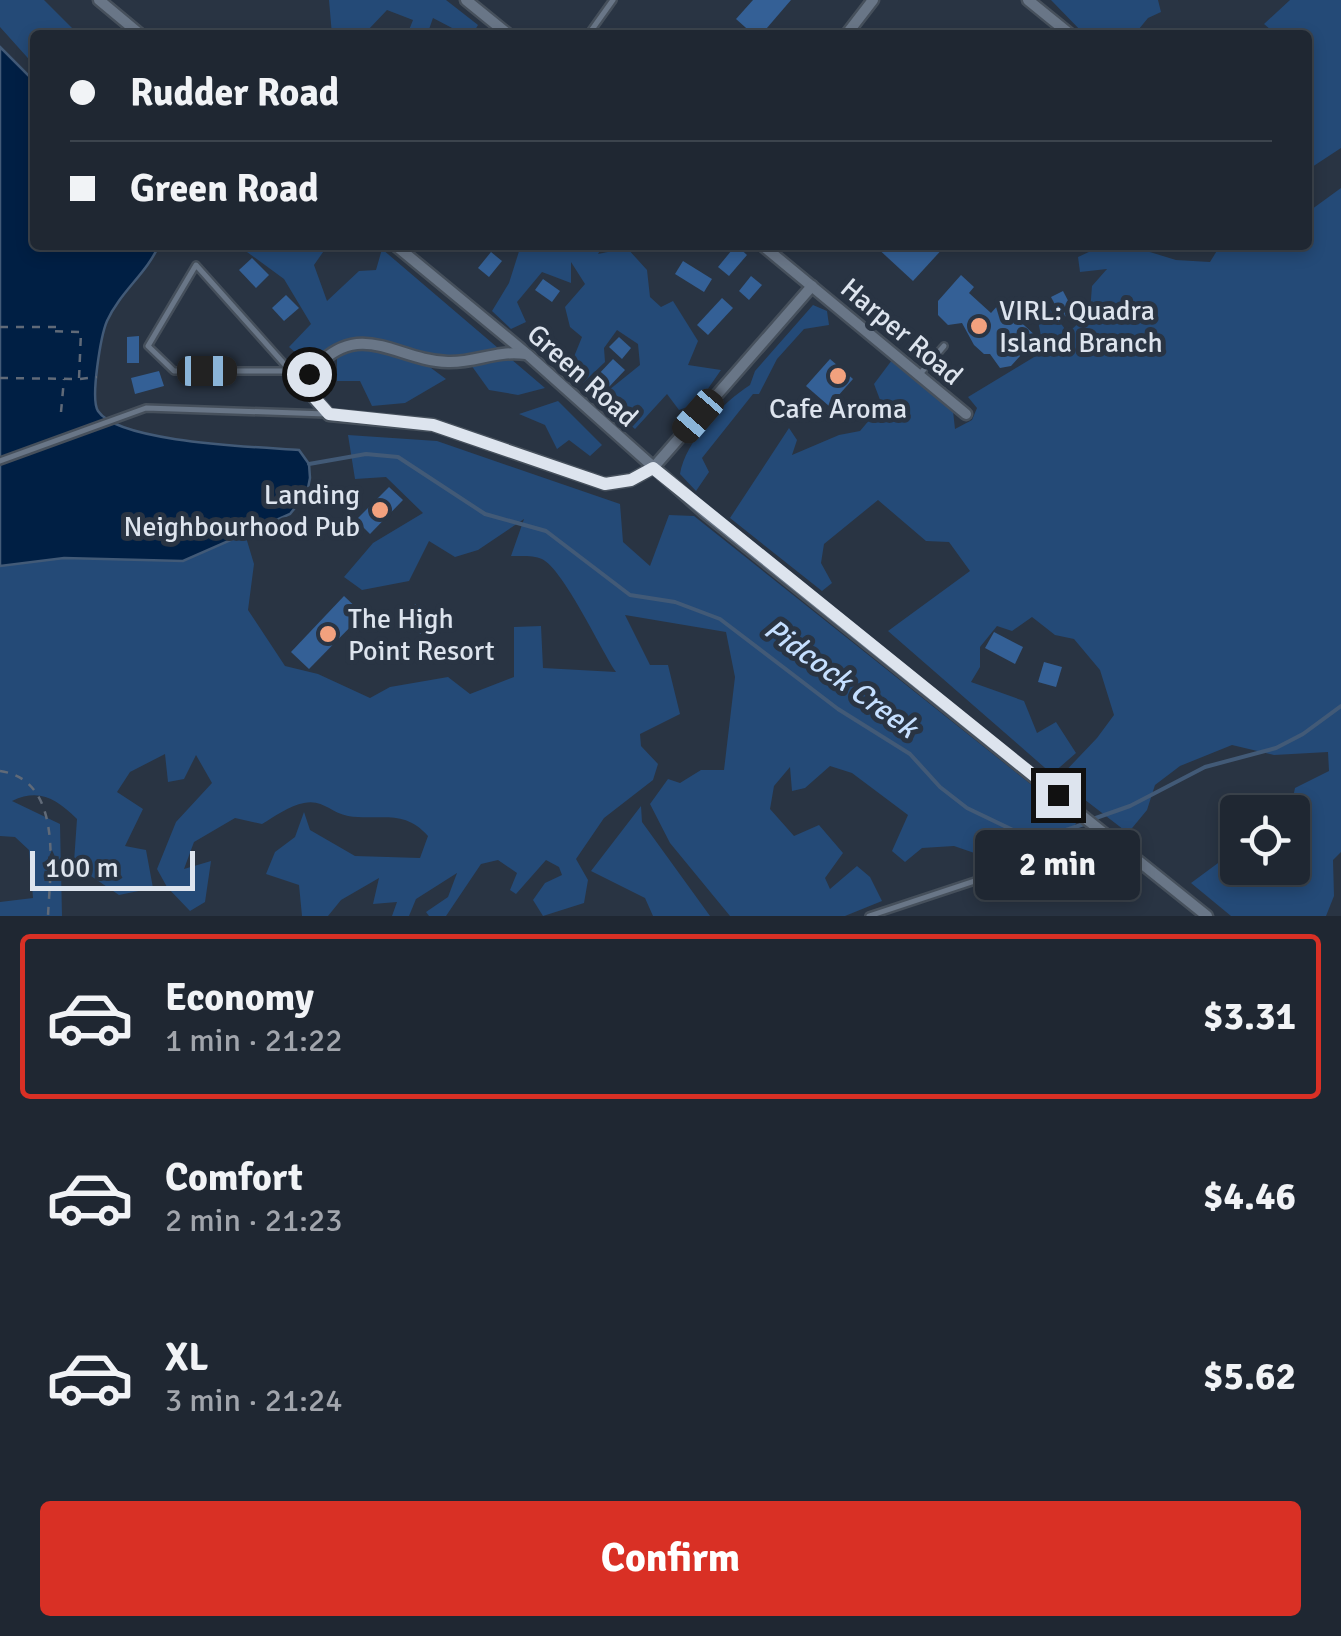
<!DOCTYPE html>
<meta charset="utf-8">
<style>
:root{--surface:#1f2732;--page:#272f3a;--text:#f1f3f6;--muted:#a1a5ac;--line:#3c444d;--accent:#d93025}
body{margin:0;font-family:Signika,sans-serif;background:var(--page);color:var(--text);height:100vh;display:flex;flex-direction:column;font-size:38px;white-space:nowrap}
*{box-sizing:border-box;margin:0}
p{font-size:32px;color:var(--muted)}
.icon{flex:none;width:55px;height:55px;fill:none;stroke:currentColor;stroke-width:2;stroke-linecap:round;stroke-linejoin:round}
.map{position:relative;height:916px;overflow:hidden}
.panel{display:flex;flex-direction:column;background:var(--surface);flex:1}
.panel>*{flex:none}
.hud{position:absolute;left:30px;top:30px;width:1282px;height:220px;border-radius:10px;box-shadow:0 5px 15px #0003,0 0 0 2px var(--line);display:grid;align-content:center;height:220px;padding:0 40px;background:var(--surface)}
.buttons{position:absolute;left:1220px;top:795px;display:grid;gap:20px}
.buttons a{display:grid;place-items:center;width:90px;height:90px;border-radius:10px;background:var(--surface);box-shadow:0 5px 15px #0003,0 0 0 2px var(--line);font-size:50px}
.scale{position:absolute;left:30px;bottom:25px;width:165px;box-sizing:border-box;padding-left:10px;border:5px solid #dde4ee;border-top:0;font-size:28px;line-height:35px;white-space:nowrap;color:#dde4ee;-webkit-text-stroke:8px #293443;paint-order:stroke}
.end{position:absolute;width:45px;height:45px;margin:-22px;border:12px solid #dde4ee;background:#111;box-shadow:0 0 0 5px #111}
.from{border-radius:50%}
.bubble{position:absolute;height:70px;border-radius:10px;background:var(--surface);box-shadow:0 5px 15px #0003,0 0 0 2px var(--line);font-size:32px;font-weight:700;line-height:70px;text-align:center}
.car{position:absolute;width:30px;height:60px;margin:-30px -15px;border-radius:12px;box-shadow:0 0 8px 2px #0007;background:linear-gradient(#222 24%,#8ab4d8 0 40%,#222 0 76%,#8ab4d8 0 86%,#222 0)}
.hud b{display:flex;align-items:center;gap:35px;height:95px;font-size:38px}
.hud b+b{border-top:2px solid var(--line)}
.hud i{width:25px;height:25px;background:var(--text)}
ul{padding:18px 0 0;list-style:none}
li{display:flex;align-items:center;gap:30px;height:165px;margin:0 20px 15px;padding:0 20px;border:5px solid transparent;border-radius:10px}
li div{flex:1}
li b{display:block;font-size:38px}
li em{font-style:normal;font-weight:700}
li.current{border-color:var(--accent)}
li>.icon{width:90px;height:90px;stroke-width:1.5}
.primary-button{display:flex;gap:20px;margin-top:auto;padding:20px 40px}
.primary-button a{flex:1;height:115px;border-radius:10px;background:var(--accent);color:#fff;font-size:40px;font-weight:700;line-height:115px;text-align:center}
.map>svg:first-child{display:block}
</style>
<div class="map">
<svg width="1341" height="916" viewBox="0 0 1341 916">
<rect width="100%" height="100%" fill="#293443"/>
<g fill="#244a77">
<path d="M0 0H44L79 35H35V66L0 27Z"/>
<path d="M329 0H446L478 25 472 35H449L454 29 433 18 427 35H407L413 20 387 10 368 30 378 35H332Z"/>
<path d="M1051 0H1158L1161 12 1148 18 1134 35H1085Z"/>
<path d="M1290 0H1341V148L1309 169 1308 35H1277L1264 24Z"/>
<path d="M1341 188V852L1333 860 1334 896 1326 916H1231L1191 883 1237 849 1238 868H1292L1290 812 1295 788 1329 771 1328 752 1274 755 1232 745 1180 766 1155 785 1147 810 1128 833 1058 779 1097 738 1114 715 1100 670 1074 639 1055 635 1032 617 1012 631 997 626 980 647V667L971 682 1024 701 1037 733 1056 722 1076 753 1052 774 888 631 970 571 949 542 926 541 878 500 824 544 821 563 832 583 822 591 730 518 789 428 797 440 792 455 839 435 860 431 882 405 874 384 892 360 953 411 955 429 972 420 977 408 968 397 1044 351 1034 301 1043 300 1068 333 1090 312 1092 286 1107 269 1080 272 1078 257 1104 245H1141L1140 249 1176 260 1210 262 1218 249 1217 245H1308V212Z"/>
<path d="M251 245H328L314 265 327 301 359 271 376 270 382 249 545 388 518 395 489 390 466 358 427 365 446 379 405 403 372 406 360 381H337V355L310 365 289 347 311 324 284 279 247 252Z"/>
<path d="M521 245H603L598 254 627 248 647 270 650 297 661 307 673 301 698 341 688 365 721 370 698 403 679 410 667 394 635 429 599 398 640 365 638 344 617 330 604 348 605 362 583 383 569 369 582 337 570 327 565 307 585 284 571 262V283L542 272 517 302 526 322 511 329 492 311 509 283Z"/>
<path d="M813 305 827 311 829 325 804 329 777 359 759 394H753L702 458 709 472 696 491 680 474C685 442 723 402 750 385L755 371Z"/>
<path d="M558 401 602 445 590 456 569 440 557 449 545 425 519 414Z"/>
<path d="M348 435 437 441 620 504 623 542 650 566 669 515 694 516 1077 821 1071 833 986 857 954 846 922 848 905 862 892 851 908 815 852 773 830 766 805 788 792 791 790 767 774 786 770 809 794 836 819 825 843 853 825 878 830 889 857 866 870 877 882 901 845 916H730L670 843 650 804 668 779 680 783 701 770H724L735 677 726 632 625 615 650 665H668L680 714 640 734 641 746 658 764 653 780 604 818 576 859 588 880 584 903 543 916 533 900 545 883 562 875 559 867 546 860 516 894 510 890 517 873 498 860 481 864 446 916H429L426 912 448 897 457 873 416 899 409 916H392L397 902 373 904 379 878 341 900 328 916H302L299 885 266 874 275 852 295 837 304 812 310 830 355 856 420 858 428 836C404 808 379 821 348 816 331 813 323 799 304 803 290 805 274 817 262 824L235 818 194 842 184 869 211 861 205 902 190 911 167 887 157 869 176 822 212 783 196 755 184 779 168 782 165 754 130 772 117 792 143 809 125 846 146 850 153 888 119 895 88 874 73 876 77 819C56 799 40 788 12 801L60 824 62 916H0V902L33 898 29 850 15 837 0 836V566L64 558 183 561 245 534 254 564 248 610 285 666 318 674 370 698 390 687 448 677 470 694 514 677V627L541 626 543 668 616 672C600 648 563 569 542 559 534 555 520 556 511 556L524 519 478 550 455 557 429 541 409 581 362 590 344 577 373 543 423 513 386 477 355 479Z"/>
<path d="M641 806 642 822 710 916H653L645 898 591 871Z"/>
</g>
<path fill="#001f44" stroke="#425a77" stroke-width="2.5" d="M0 47 35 82V245H159C147 273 120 292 107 321 101 335 90 399 98 411 119 443 260 447 299 450L309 464 310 478 307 493 290 514 183 561 64 558 0 566Z"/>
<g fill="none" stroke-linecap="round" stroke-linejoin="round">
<g stroke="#425a77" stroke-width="4">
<path d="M309 464 366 454 398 457 485 514 546 531 630 595 675 602 720 619 838 709 910 754 940 787 967 808 1021 834 1063 831 1084 824"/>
<path d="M1093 819 1130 806 1205 767 1276 748 1303 734 1341 706"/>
</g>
</g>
<g fill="#346096">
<path d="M753 0H791L761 35H754L736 19Z"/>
<path d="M736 245 747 255 729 276 718 267Z"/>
<path d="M874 245H946L913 281Z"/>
<path d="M491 252 502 261 489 277 478 268Z"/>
<path d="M252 258 269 275 256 288 239 270Z"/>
<path d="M683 261 712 279 704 292 675 274Z"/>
<path d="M961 275 974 287 969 293 991 313 1000 303 1037 337 1011 366 1000 368 990 354H984L974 345 962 323 948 325 938 315V301Z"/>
<path d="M751 276 762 285 749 300 739 291Z"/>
<path d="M543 279 560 291 552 302 535 290Z"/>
<path d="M1063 291 1074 312 1062 318 1051 297Z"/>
<path d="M286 295 299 308 284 321 272 308Z"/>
<path d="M722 298 733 308 708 335 697 325Z"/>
<path d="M139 336V363H127V337Z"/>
<path d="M619 337 631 348 622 359 609 347Z"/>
<path d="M613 359 625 370 607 389 595 378Z"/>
<path d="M830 359 853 379 829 406 806 386Z"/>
<path d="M159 371 164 386 135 394 131 378Z"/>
<path d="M389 487 403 500 370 534 356 520Z"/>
<path d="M344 596 363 614 309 669 291 652Z"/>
<path d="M415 604 435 622 423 636 402 618Z"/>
<path d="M994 632 1023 647 1015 664 985 648Z"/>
<path d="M1044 662 1062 667 1056 687 1038 682Z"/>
</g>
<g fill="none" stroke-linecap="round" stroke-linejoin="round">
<defs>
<g id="service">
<path d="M588 35 613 0"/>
<path d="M290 371H174L148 346 196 265 302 384"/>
<path d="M920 374 944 346"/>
<path d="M0 461 146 408 326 414"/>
<path d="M869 916 1020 866 1101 832"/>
</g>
<g id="minor">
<path d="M99 0 141 35"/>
<path d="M466 0 509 35"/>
<path d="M1028 0 1071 35"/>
<path d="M846 35 873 0"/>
<path d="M395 245 527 354 705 513 1207 916"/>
<path d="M762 245 966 414"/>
<path d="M526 354C494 350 477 363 448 362 399 361 365 322 322 361 313 370 307 375 304 386L329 415 433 425 605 484 631 480 653 468 812 286"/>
</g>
</defs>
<use href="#service" stroke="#46505c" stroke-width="10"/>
<use href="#minor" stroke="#46505c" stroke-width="15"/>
<g stroke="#606a78" stroke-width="2.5" stroke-dasharray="8 8" stroke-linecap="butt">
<path d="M0 327H58"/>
<path d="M0 378 79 379 81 332 51 331V327"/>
<path d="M80 379 97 377"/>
<path d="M61 412 64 379"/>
<path d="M0 771C64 780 50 870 48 916"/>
</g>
<use href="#service" stroke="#697687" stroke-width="5"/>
<use href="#minor" stroke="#697687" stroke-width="10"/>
</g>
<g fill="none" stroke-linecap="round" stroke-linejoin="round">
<path stroke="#dde4ee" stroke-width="12" d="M309 374 304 386 329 414 433 425 605 484 631 480 653 468 1058 795"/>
</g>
<g fill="#f2a17e" stroke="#293443" stroke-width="4">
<circle cx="979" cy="326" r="10"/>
<circle cx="838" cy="376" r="10"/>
<circle cx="380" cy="510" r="10"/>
<circle cx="328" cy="634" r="10"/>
</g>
<g text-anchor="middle" stroke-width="10" stroke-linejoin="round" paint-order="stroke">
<g font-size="28" fill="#dde4ee" stroke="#293443" text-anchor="start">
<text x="999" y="320">VIRL: Quadra<tspan x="999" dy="32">Island Branch</tspan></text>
<text x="838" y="418" text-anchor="middle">Cafe Aroma</text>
<text x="360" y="504" text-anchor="end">Landing<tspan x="360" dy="32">Neighbourhood Pub</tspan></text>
<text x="348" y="628">The High<tspan x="348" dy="32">Point Resort</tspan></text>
</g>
<g font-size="28" fill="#dde4ee" stroke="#293443">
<text transform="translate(902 331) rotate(40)" y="10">Harper Road</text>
<text transform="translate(583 375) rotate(42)" y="10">Green Road</text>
</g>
<g font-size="30" font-style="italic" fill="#c5dfff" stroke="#293443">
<text transform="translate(841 678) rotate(36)" y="10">Pidcock Creek</text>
</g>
</g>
</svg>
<div class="buttons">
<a><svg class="icon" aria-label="locate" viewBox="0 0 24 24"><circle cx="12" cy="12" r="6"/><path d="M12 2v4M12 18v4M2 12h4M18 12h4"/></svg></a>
</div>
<div class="scale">100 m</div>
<i class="end from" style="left:309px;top:374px"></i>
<i class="end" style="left:1058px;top:795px"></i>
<div class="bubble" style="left:975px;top:830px;width:165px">2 min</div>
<i class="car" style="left:207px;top:371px;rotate:90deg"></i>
<i class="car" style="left:698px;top:416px;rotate:221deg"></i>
<div class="hud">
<b><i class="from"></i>Rudder Road</b>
<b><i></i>Green Road</b>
</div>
</div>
<section class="panel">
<ul>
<li class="current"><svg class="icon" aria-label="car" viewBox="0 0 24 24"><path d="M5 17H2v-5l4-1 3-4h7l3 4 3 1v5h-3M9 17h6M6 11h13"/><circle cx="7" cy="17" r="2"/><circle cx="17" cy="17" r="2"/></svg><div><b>Economy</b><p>1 min · 21:22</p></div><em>$3.31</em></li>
<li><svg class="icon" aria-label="car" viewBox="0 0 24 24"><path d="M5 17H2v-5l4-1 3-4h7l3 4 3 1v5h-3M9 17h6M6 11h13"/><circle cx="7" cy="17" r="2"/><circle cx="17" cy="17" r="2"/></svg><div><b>Comfort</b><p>2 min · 21:23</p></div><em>$4.46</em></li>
<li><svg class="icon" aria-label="car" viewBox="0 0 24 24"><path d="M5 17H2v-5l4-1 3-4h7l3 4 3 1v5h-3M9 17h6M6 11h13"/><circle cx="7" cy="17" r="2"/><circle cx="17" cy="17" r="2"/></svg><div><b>XL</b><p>3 min · 21:24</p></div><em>$5.62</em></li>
</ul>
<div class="primary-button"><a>Confirm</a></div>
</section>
